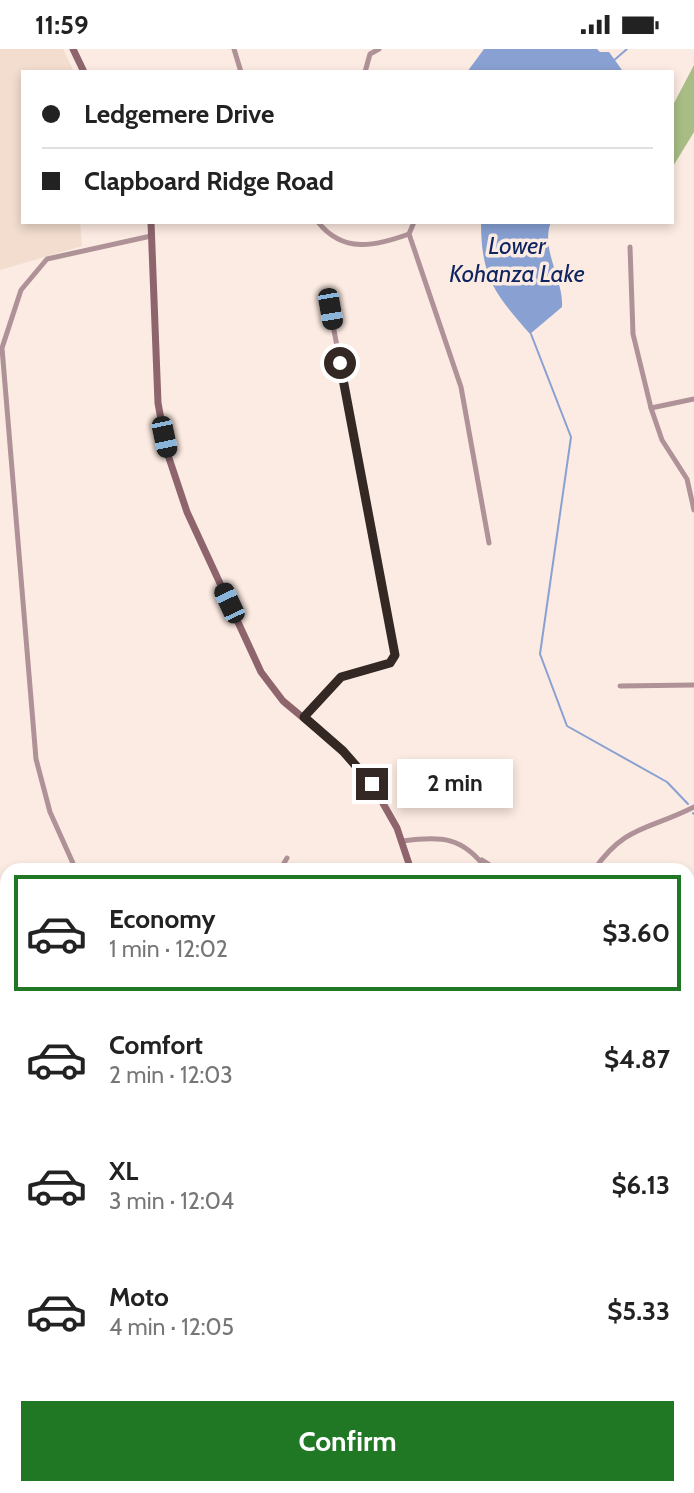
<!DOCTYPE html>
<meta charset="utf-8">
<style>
:root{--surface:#fff;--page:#f2f2f2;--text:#222;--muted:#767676;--line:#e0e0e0;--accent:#207825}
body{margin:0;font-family:Cabin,sans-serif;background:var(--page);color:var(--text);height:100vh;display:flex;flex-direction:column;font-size:26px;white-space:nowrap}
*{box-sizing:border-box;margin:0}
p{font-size:23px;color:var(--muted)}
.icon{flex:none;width:38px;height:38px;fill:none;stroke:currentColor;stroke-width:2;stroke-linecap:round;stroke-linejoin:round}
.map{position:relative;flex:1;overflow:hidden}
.details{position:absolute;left:0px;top:814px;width:695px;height:632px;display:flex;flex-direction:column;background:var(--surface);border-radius:21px 21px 0 0;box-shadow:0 4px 10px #0003}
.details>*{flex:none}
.top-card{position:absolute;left:21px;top:21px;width:653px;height:154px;border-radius:0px;box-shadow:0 4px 10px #0003;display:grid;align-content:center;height:154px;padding:0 21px;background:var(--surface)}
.end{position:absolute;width:32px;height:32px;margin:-16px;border:9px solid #332823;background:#fff;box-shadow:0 0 0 4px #fff}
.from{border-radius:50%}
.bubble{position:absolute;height:49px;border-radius:0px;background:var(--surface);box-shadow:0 4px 10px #0003;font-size:23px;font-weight:800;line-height:49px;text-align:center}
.car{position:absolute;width:21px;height:42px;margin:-21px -10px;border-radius:9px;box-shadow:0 0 5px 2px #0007;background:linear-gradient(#222 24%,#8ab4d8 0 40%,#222 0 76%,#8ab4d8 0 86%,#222 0)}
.top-card b{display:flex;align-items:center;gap:24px;height:66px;font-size:26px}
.top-card b+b{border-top:2px solid var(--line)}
.top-card i{width:18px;height:18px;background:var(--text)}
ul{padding:12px 0 0;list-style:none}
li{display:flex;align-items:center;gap:21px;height:116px;margin:0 14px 10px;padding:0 7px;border:4px solid transparent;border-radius:0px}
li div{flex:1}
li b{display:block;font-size:26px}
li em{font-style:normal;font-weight:800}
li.active{border-color:var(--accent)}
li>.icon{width:63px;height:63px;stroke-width:1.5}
.action{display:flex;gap:14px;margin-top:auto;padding:14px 21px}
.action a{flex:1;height:80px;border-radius:0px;background:var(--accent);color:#fff;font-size:28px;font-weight:800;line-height:80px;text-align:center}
.status{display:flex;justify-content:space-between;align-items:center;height:49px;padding:0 35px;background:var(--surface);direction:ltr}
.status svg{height:19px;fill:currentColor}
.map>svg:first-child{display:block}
</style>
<div class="status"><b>11:59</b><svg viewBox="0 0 49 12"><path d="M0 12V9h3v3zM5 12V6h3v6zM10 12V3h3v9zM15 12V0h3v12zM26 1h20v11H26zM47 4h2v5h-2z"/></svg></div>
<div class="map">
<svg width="694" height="1444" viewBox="0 0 694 1444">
<rect width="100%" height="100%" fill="#fcebe2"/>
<path fill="#f2ddce" d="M0 0H63L74 23H23V173H80L82 197 0 221Z"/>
<g fill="#a8bd85">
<path d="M694 16V83L672 119V58Z"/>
<path d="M694 833V1037L688 1027V834Z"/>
</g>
<g fill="#88a0d2">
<path d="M484 0H597L600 3H609L622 21 467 23Z"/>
<path d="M481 173H551C540 200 564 231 562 258L530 285C495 245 481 229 481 173Z"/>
</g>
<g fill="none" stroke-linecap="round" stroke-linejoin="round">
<g stroke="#88a0d2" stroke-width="2">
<path d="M612 13 627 0"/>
<path d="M531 285 571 388 540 605 567 677 667 733 688 755"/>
<path d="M693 764 694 765"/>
</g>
<g stroke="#af9297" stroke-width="5">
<path d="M234 0 241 23"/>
<path d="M365 23 370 5 379 0"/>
<path d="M318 173C343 205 376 197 409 185L414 173"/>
<path d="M409 185 461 338 489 494"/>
<path d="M630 198 633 285 651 359 662 391 687 430 694 461"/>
<path d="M651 359 694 350"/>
<path d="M620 637 694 636"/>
<path d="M304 669 341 628 390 613 395 606 330 260"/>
<path d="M403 792C440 787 463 787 487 821"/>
<path d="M482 811 498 821"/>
<path d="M76 821 50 763 36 710 2 299 21 241 47 210 151 187"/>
<path d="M280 821 287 809"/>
<path d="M594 821C625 776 649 781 694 758"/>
<path d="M688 1166 694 1176"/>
<path d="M261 1438 262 1444"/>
<path d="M549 1438 550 1444"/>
<path d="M174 1444V1438"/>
</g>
<g stroke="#8e656d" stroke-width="7">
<path d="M73 0 84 23"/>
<path d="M151 173 158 354 167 403 187 463 261 623 283 652 343 702 372 735 397 779 411 821"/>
<path d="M436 1438 437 1444"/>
</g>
</g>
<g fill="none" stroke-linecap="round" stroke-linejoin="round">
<path stroke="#332823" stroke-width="9" d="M340 314 395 606 390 614 341 628 304 668 343 702 372 735"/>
</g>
<g text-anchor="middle" stroke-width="7" stroke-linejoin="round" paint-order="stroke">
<g font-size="24" font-style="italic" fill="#0e2560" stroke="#fcebe2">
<text x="517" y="205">Lower<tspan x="517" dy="28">Kohanza Lake</tspan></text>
</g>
</g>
</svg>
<i class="end from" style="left:340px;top:314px"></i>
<i class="end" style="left:372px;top:735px"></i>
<div class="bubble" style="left:397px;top:710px;width:116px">2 min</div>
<i class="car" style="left:330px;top:260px;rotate:170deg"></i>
<i class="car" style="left:164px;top:388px;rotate:168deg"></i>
<i class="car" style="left:229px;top:554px;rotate:335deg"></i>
<div class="top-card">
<b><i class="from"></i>Ledgemere Drive</b>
<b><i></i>Clapboard Ridge Road</b>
</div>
<section class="details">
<ul>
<li class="active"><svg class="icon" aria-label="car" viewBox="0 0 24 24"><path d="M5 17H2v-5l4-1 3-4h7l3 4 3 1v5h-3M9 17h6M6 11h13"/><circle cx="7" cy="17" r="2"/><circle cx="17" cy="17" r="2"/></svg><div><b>Economy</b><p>1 min · 12:02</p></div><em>$3.60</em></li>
<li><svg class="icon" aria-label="car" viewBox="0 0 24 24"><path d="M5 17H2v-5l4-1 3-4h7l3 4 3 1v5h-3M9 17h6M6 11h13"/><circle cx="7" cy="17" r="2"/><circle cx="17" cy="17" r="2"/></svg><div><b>Comfort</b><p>2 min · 12:03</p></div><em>$4.87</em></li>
<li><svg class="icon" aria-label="car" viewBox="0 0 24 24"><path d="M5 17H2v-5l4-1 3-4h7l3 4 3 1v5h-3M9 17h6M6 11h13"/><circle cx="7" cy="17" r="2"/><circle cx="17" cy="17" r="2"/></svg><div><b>XL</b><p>3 min · 12:04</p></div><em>$6.13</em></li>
<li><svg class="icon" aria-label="car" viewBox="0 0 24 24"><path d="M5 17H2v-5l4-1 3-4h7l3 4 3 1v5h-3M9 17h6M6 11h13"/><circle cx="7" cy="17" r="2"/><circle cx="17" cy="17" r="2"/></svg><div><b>Moto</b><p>4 min · 12:05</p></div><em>$5.33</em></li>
</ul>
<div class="action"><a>Confirm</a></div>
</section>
</div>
